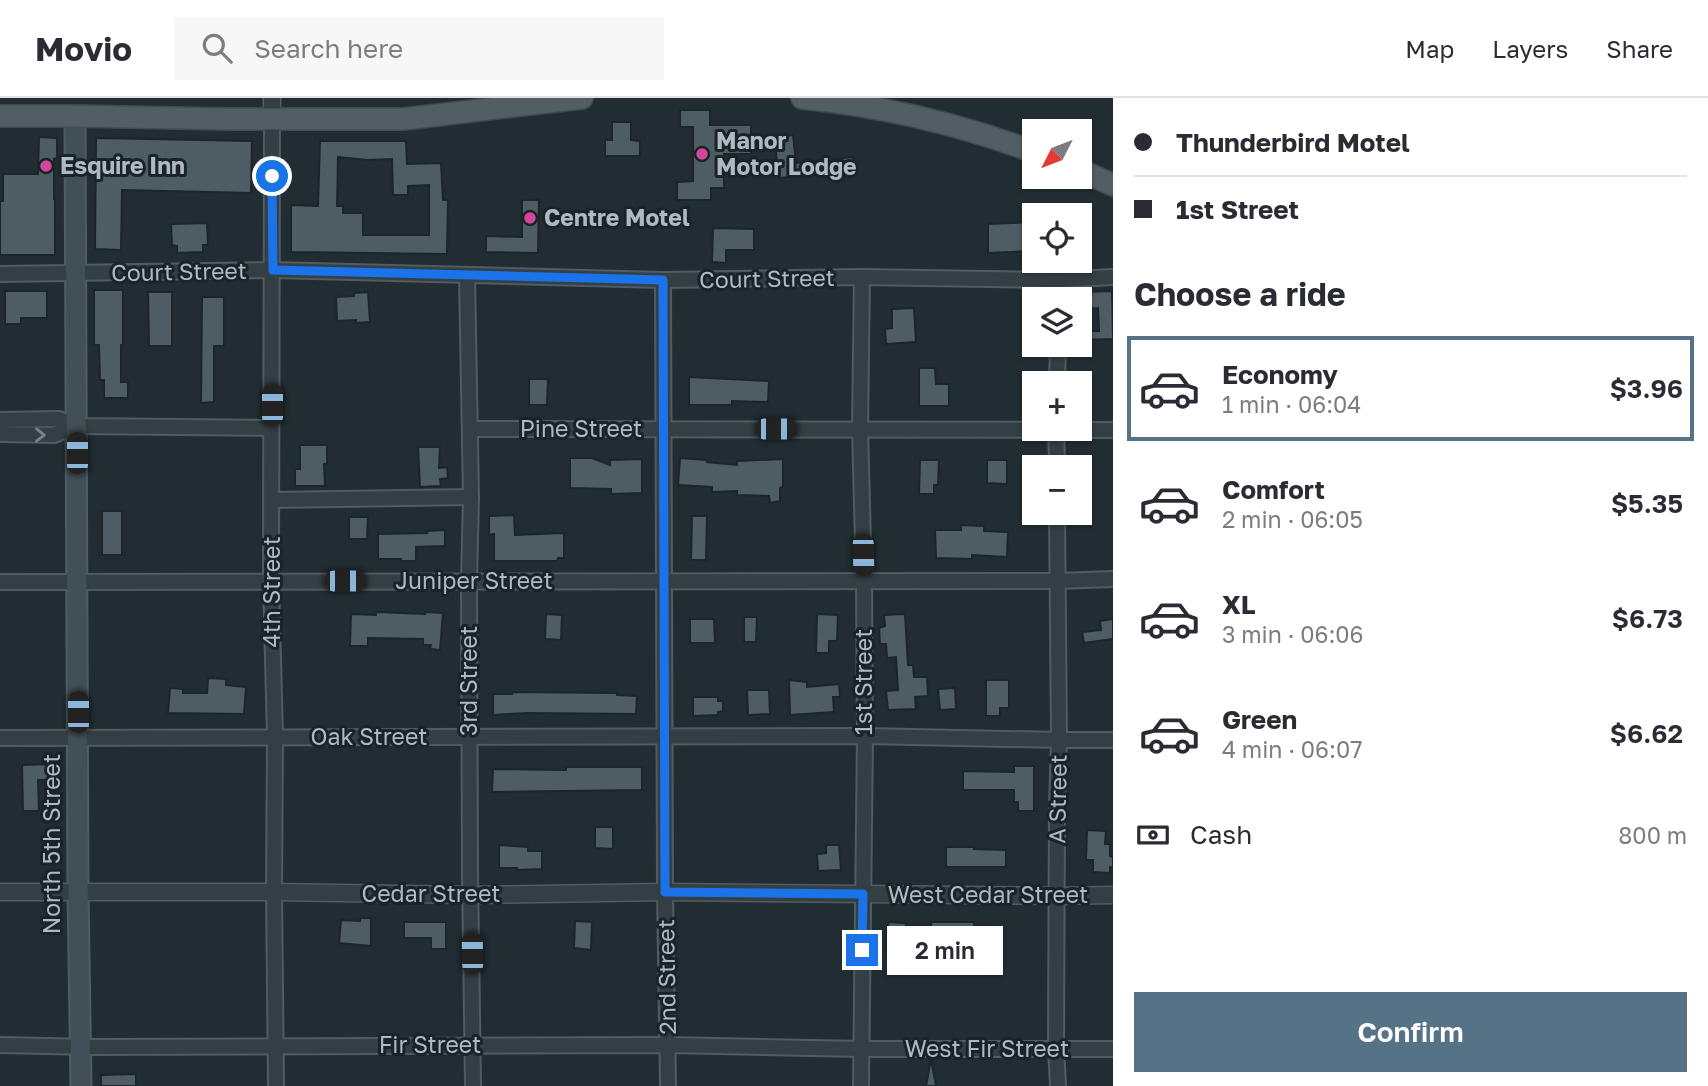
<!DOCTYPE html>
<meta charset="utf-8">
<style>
:root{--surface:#fff;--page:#f7f7f7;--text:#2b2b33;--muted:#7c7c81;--line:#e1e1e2;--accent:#557286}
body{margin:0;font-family:"Golos Text",sans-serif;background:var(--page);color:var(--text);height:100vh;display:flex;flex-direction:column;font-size:26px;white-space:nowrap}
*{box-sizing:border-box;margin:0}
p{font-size:23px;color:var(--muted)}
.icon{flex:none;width:38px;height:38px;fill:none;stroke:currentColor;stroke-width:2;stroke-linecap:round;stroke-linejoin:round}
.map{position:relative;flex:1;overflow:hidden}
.panel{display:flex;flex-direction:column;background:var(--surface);width:595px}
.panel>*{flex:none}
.top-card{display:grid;align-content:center;height:154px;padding:0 21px;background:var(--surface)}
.needle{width:46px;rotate:228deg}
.buttons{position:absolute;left:1022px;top:21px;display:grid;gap:14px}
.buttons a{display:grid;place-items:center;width:70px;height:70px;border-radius:0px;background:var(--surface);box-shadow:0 2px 5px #0004;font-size:35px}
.end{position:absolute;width:32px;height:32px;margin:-16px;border:9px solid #1a73e8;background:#fff;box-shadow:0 0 0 4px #fff}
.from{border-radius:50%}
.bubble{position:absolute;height:49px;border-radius:0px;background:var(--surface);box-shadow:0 2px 5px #0004;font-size:23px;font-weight:600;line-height:49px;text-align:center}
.car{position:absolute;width:21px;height:42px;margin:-21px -10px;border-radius:9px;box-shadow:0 0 5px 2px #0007;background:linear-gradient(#222 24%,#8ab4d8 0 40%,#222 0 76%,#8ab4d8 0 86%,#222 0)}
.top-card b{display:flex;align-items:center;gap:24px;height:66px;font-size:26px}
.top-card b+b{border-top:2px solid var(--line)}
.top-card i{width:18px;height:18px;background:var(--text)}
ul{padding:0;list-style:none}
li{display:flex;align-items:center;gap:21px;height:105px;margin:0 14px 10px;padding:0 7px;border:4px solid transparent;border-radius:0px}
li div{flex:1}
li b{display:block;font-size:26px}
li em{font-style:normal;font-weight:600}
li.current{border-color:var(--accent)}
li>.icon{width:63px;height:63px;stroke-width:1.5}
h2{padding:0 21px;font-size:32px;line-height:84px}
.pay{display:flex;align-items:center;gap:18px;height:77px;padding:0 21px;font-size:26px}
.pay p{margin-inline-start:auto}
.button{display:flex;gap:14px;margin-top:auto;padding:14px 21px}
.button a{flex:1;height:80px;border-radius:0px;background:var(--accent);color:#fff;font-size:28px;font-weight:600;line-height:80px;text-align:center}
header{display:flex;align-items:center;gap:42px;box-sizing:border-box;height:98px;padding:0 35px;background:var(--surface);border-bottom:2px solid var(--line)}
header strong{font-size:33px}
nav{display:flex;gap:38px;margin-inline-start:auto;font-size:24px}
.search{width:490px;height:63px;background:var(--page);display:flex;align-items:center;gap:18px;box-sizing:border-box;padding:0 24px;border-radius:0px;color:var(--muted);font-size:26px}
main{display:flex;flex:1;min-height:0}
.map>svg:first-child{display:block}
</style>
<header>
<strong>Movio</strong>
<div class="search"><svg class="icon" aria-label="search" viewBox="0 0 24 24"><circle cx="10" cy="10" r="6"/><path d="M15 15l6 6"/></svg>Search here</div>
<nav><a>Map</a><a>Layers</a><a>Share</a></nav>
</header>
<main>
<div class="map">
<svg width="1113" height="988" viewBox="0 0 1113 988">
<rect width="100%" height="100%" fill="#212d33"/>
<g fill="#4e5c63" stroke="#1b252a" stroke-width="2" fill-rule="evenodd">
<path d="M680 12H710V27H751V56H724V90H711V102H677V84L693 83V29H680Z"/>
<path d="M612 24H631V42L640 43V58H605V42H612Z"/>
<path d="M793 37 796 65 853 59 855 72 779 80 774 39Z"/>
<path d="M39 39 57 40V60L54 61V101H55V157H0V103H3V76H38Z"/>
<path d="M96 40 252 43 251 95 122 92 121 152 95 151Z"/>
<path d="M320 43H406L407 66 441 65 443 102H448L447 156 291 154V107L318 108ZM338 59 367 62 392 61 393 97H408V88L429 87V137H363V115H343V108H337Z"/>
<path d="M522 102H539L538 155 486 154V138L522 139Z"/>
<path d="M1032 124 1033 153 988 155V126Z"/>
<path d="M207 125 208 147H203V154L177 155V148L172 147 171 126Z"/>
<path d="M713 130 754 131V152H726V165L712 164Z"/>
<path d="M94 192H123V247H121V284H128V300H104V282H100L99 247H94Z"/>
<path d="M5 193H47V220H21V226H5Z"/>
<path d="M1112 193 1113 241 1081 242V233H1099L1098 210 1080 211 1079 194Z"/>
<path d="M148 194H172V248H149Z"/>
<path d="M368 194 370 224 356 225V222L337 223 336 199 354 198V195Z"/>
<path d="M202 199H224V248H214V304L201 305Z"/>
<path d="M914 210 916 244 886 246 885 231 892 230V211Z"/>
<path d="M919 270H935L936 286H949V308H919Z"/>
<path d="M689 279 769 283 768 304 732 303V307H689Z"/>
<path d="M529 281H548L547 307H529Z"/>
<path d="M300 347H327V366H324L325 388H295V371H300Z"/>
<path d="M418 349H440L439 370 447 369 448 380 440 381 441 388 420 389Z"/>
<path d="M570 360H592L610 367V362L642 361V395L611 396V391L570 390Z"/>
<path d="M680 360 707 362V364L737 367V363L783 361V388L780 390V403L770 405 769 398 737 397V393L712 394V389L678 387Z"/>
<path d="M920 362H939L938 387H934V396H919Z"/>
<path d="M987 362H1007V386L987 385Z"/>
<rect x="102" y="413" width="20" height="44"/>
<path d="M514 417 515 437 564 435V460H558L557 463H494V436L489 437V418Z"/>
<path d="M692 418H707L706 462H691Z"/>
<path d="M349 419H368L367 441H349Z"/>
<path d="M961 427 984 428V433L1008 434 1007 459 972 457V461L936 460 935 432H961Z"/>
<path d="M445 432V448L416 449V463H401V461H378V436L427 435 426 433Z"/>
<path d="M376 514 425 516V514L443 515 440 552 430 551 431 547H423V541L368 540V548H350L351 516 376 517Z"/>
<path d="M546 516 562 517 561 542 545 541Z"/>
<path d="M817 516 838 517 837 543H829V555H816Z"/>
<path d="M905 516 908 567H913L914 579H927L928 598 915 599 916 611 888 612 886 593 898 592 896 559 887 560 886 546H880L879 530 885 528 884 517Z"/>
<path d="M744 519H757L756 544H744Z"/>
<path d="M690 521H714L715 545H690Z"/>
<path d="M1113 521V541L1084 545 1082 534 1101 532 1100 523Z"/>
<path d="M208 580 226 581V587L246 589 244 616 168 615 170 590 183 591V595H207Z"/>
<path d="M789 582 807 584V589L839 586 840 599H833L834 614 790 617Z"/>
<path d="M986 582H1009V610H1000V618H986Z"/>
<path d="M955 590 956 611 940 612 938 591Z"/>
<path d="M747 592H769L770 616 748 617Z"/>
<path d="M512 594 617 595V597L637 598 636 616 527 615 493 617V596H512Z"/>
<path d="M693 599H718V603H723V613L718 614V617L693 618Z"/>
<path d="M56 666 57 682H38L39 713H23L22 667Z"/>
<path d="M1014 668H1034V713H1018V704H1014V692H963V673L1014 674Z"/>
<path d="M566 669H642V692L492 694 493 671 566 672Z"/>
<path d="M595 729H613V751L595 750Z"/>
<path d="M1087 732 1106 733 1105 746H1110V758L1113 759V770L1110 769V775L1093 774V762H1086Z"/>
<path d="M499 747 528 749V753H542V771L517 772V770H499Z"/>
<path d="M826 747H839L841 772 818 773 817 756 826 755Z"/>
<path d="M946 749H974V751L1006 752V769H946Z"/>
<path d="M360 820H371V848L339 845 341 822 360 823Z"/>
<path d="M575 823 592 824 591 852 574 850Z"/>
<path d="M404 824H446V851H431V840H404Z"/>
<path d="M888 824 906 825V842H910V856L887 855Z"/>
<path d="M931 824H974V846L931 845Z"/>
<path d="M931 961 936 988H926Z"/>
<path d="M136 976V988H101V977Z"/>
</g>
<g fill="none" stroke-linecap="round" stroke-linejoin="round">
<defs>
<g id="minor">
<path d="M272 21 271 483 275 639 274 794 276 988"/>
<path d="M0 176 273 172 663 182 862 179 1056 182 1113 179"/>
<path d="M467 178 471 399 469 483 470 775 473 988"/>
<path d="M663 182 665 794 668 988"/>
<path d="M1056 182 1057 201"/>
<path d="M1057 285 1058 247"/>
<path d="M0 322 59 321 77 328 271 330"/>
<path d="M470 331 1113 332"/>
<path d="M1056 331 1057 369"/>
<path d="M0 336 54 337 77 328"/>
<path d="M272 402 471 399"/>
<path d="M1057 415 1059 642 1057 709 1056 950 1058 988"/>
<path d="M0 484 1057 483 1113 481"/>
<path d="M0 640 865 638 1059 642H1113"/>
<path d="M0 947 94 949 668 947 861 951H1113"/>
<path d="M861 988 865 638 864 482 860 331 862 179"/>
</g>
<g id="tertiary">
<path d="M272 21V0"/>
<path d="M0 794H274L471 797 665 794 1057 798 1113 797"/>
</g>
<path id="secondary" d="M75 18 78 794 81 988"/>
<g id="primary">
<path d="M802 0C881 8 960 26 1034 54"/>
<path d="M0 18H75L228 21H404L582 0"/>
<path d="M1080 72 1113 87"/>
</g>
</defs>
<use href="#minor" stroke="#515c62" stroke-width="18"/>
<use href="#tertiary" stroke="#515c62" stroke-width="19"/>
<use href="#secondary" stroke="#515c62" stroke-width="23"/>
<use href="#primary" stroke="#404a50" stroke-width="24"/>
<use href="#minor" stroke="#343f44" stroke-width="14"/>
<use href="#tertiary" stroke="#343f44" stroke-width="16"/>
<use href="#secondary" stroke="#424f56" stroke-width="19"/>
<use href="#primary" stroke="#525e64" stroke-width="21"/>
</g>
<defs><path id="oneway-chevron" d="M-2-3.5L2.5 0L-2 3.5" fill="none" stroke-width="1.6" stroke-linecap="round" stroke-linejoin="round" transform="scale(1.75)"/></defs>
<use stroke="#778389" href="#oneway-chevron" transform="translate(40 337) rotate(1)"/>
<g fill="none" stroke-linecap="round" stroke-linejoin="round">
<path stroke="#1a73e8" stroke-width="9" d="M272 78 273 172 663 182 665 794 863 796 862 852"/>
</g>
<g fill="#d1479c" stroke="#1a2328" stroke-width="2.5">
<circle cx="702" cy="56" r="7"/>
<circle cx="46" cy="68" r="7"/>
<circle cx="530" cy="120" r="7"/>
</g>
<g text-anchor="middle" stroke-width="6" stroke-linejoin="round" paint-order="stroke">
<g font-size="23" font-weight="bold" fill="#aebac1" stroke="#1a2328" text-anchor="start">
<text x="716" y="51">Manor<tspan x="716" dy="26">Motor Lodge</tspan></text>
<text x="60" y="76">Esquire Inn</text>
<text x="544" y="128">Centre Motel</text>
</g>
<g font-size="23" fill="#aebac1" stroke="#1a2328">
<text transform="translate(179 174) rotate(-1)" y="8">Court Street</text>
<text transform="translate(767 181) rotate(-1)" y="8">Court Street</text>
<text x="581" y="339">Pine Street</text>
<text x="474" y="491">Juniper Street</text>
<text transform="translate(272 494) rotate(-90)" y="8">4th Street</text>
<text transform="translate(469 583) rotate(-90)" y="8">3rd Street</text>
<text transform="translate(864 584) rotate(-90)" y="8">1st Street</text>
<text x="369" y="647">Oak Street</text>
<text transform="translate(1058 701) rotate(-89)" y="8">A Street</text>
<text transform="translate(52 746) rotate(-90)" y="8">North 5th Street</text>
<text x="431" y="804">Cedar Street</text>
<text x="988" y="805">West Cedar Street</text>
<text transform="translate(667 879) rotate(-91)" y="8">2nd Street</text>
<text x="430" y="955">Fir Street</text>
<text x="987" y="959">West Fir Street</text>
</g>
</g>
</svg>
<div class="buttons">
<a><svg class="needle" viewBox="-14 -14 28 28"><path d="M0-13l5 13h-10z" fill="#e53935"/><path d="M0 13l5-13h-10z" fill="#7c7c81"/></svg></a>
<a><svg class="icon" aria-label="locate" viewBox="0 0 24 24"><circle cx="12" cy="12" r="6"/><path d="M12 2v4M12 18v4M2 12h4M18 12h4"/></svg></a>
<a><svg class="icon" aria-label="layers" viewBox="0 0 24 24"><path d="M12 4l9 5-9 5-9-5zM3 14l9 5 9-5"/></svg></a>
<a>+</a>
<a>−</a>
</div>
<i class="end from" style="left:272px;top:78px"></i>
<i class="end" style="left:862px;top:852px"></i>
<div class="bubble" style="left:887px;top:828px;width:116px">2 min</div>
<i class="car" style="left:272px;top:307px;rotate:0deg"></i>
<i class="car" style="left:776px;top:331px;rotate:90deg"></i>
<i class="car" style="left:77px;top:355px;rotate:0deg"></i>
<i class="car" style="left:863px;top:457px;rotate:179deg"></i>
<i class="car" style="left:345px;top:483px;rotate:90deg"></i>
<i class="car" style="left:78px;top:614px;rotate:0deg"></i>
<i class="car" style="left:472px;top:855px;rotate:359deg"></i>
</div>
<section class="panel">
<div class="top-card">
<b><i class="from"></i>Thunderbird Motel</b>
<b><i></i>1st Street</b>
</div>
<h2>Choose a ride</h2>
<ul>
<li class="current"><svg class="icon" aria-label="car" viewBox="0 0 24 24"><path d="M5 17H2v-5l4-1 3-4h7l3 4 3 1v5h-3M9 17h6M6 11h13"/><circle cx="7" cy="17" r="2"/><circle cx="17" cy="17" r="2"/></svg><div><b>Economy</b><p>1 min · 06:04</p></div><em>$3.96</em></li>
<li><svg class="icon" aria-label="car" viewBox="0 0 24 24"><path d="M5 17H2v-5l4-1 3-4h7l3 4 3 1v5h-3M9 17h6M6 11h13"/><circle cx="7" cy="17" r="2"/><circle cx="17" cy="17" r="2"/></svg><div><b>Comfort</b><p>2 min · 06:05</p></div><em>$5.35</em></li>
<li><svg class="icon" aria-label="car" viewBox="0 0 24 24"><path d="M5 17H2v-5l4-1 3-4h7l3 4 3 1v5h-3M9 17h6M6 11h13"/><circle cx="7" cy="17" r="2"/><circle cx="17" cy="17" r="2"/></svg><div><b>XL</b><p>3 min · 06:06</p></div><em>$6.73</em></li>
<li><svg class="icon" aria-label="car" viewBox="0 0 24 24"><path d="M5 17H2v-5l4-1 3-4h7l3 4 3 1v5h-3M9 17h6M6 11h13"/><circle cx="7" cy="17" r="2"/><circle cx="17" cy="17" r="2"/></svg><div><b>Green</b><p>4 min · 06:07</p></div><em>$6.62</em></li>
</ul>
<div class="pay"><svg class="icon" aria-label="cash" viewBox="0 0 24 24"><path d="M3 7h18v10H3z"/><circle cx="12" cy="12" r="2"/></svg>Cash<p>800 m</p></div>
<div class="button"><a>Confirm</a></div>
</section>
</main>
